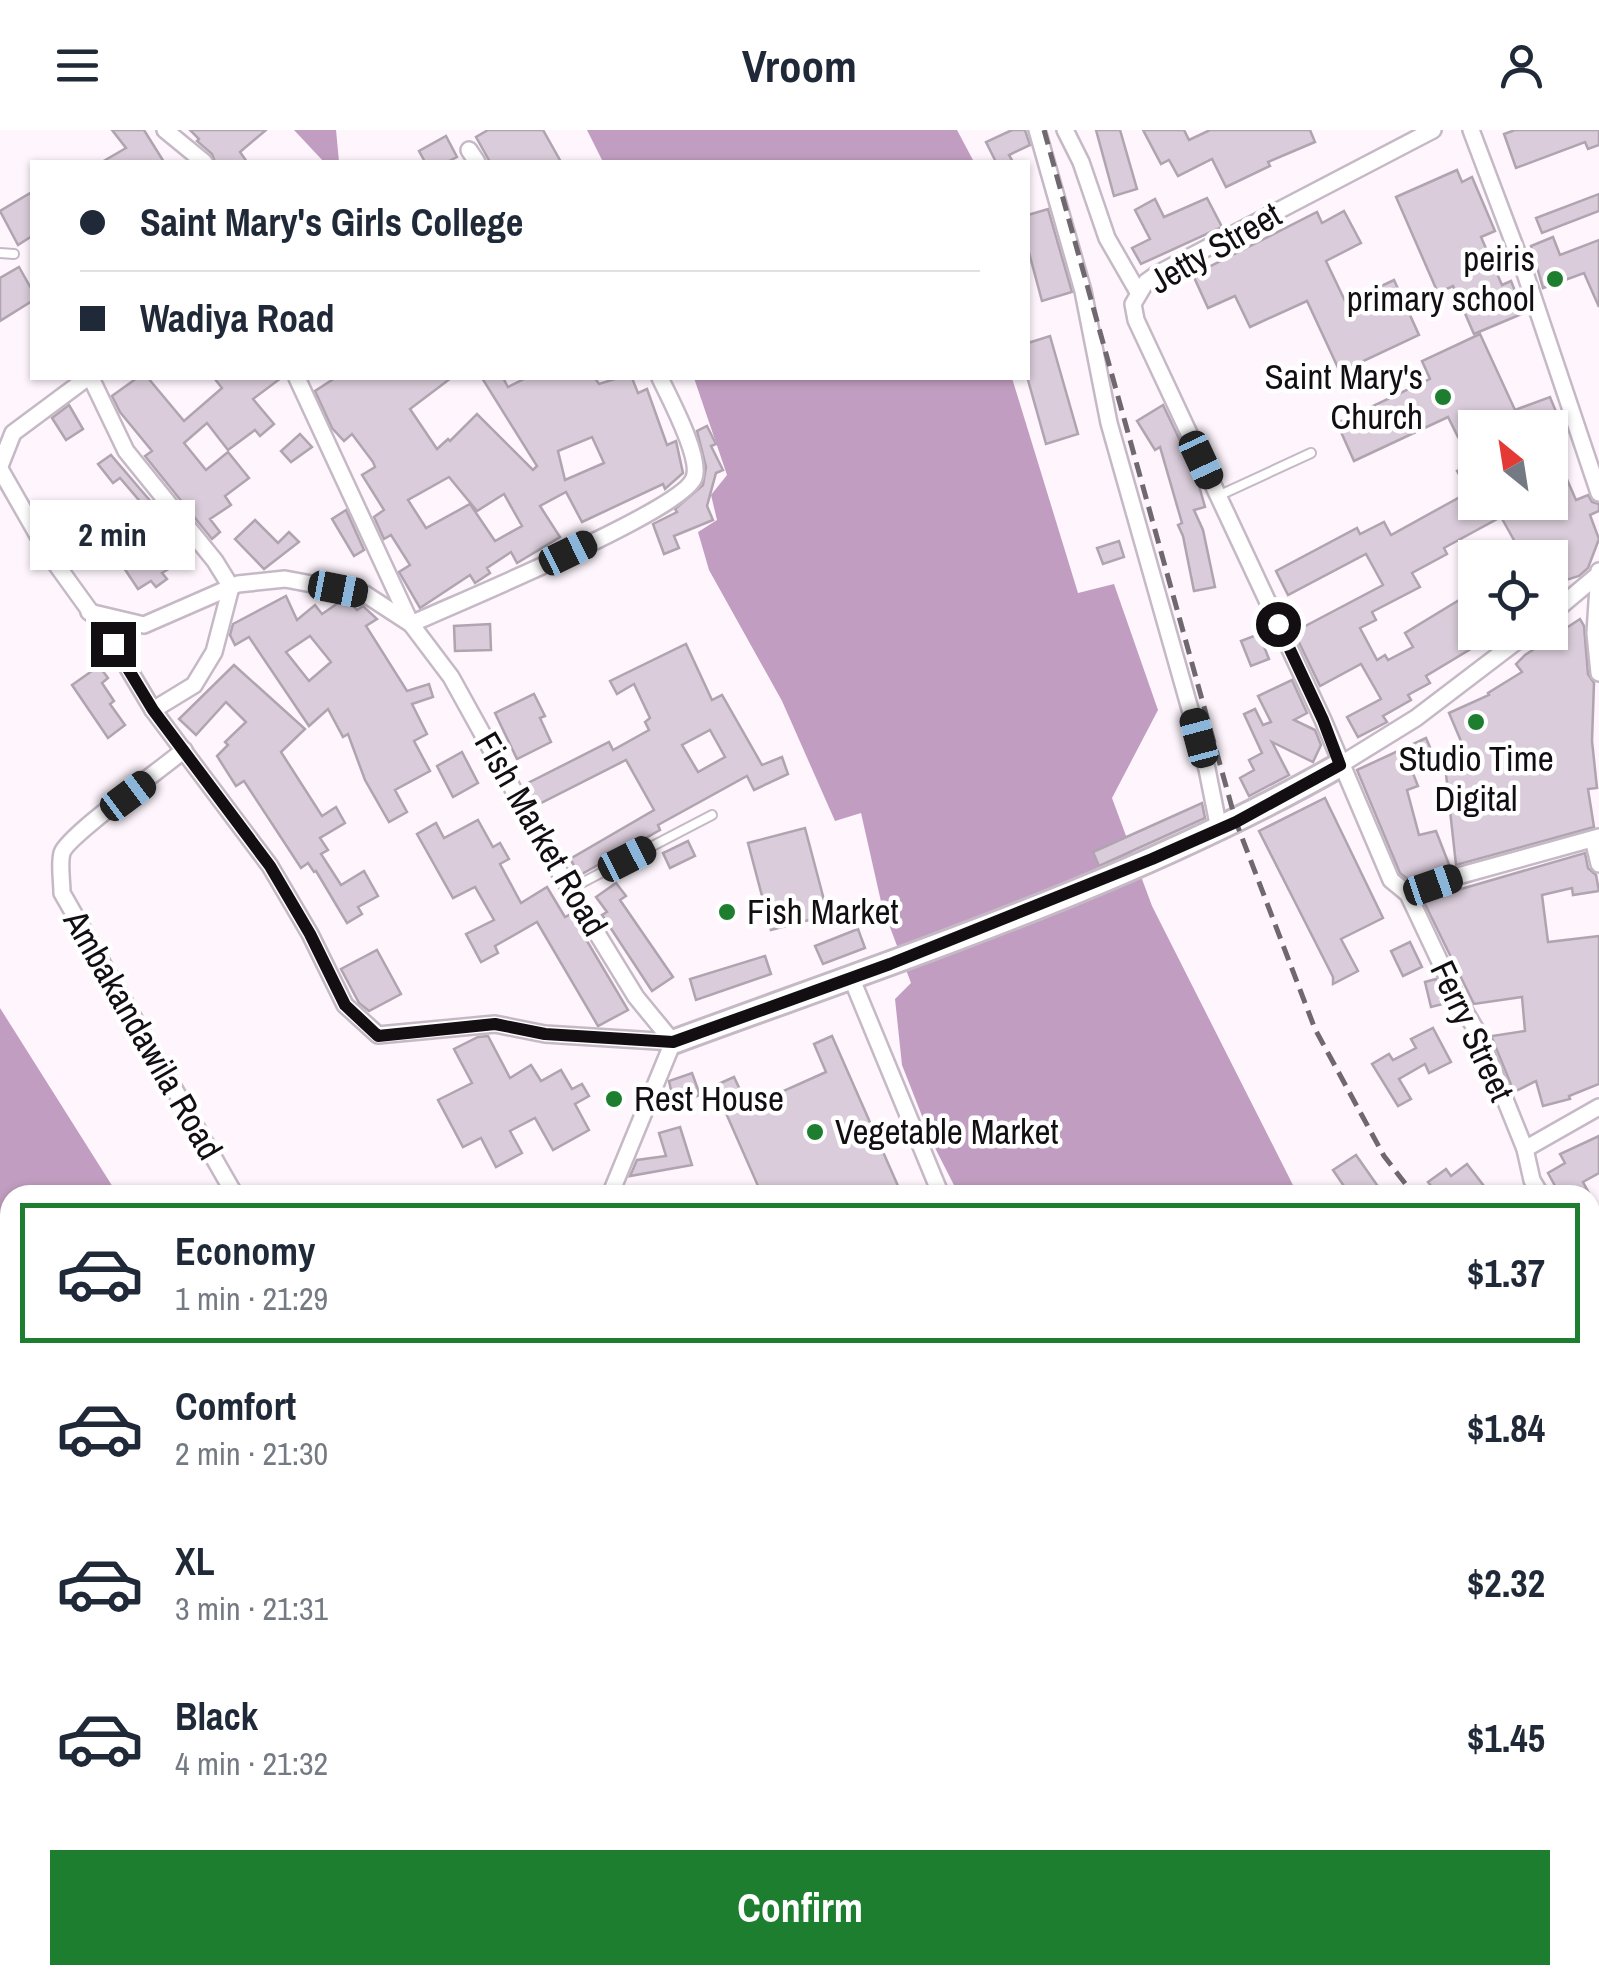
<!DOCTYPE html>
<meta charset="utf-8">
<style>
:root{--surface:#fff;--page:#f2f2f3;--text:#1f2937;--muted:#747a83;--line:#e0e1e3;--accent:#1e7e2f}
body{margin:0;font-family:"Archivo Narrow",sans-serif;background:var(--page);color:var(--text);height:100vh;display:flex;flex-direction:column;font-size:38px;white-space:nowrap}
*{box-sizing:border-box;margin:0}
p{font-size:32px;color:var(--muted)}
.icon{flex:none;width:55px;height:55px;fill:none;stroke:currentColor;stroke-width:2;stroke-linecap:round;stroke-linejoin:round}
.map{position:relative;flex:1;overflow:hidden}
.sheet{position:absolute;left:0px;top:1055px;width:1600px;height:800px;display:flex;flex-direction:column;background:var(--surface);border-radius:30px 30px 0 0;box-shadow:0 2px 8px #0004}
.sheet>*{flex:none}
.guide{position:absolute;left:30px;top:30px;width:1000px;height:220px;border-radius:0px;box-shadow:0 2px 8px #0004;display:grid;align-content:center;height:220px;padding:0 50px;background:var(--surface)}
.needle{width:65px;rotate:330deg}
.tools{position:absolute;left:1458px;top:280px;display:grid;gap:20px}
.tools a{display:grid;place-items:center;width:110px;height:110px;border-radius:0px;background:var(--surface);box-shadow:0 2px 8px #0004;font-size:50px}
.end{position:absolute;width:45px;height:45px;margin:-22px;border:12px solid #120e12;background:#fff;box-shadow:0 0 0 5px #fff}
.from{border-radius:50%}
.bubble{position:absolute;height:70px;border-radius:0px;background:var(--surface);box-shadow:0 2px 8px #0004;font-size:32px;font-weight:700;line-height:70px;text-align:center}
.car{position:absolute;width:30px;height:60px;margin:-30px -15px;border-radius:12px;box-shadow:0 0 8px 2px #0007;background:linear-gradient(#222 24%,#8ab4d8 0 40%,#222 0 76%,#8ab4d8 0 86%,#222 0)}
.guide b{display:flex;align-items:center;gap:35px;height:95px;font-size:38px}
.guide b+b{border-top:2px solid var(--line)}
.guide i{width:25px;height:25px;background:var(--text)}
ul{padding:18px 0 0;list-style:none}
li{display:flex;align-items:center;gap:30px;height:140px;margin:0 20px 15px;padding:0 30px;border:5px solid transparent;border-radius:0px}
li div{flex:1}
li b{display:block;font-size:38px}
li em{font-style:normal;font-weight:700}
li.on{border-color:var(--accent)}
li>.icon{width:90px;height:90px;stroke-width:1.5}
.action{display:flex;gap:20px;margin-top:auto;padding:20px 50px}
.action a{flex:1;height:115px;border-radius:0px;background:var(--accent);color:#fff;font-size:40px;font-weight:700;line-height:115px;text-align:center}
header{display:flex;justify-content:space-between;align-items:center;height:130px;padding:0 50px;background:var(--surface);font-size:45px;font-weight:700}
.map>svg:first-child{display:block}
</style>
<header><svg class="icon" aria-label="menu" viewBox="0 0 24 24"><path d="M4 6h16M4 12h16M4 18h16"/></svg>Vroom<svg class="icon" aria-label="person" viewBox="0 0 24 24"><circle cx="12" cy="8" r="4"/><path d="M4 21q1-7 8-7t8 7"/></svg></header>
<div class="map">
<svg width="1599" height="1855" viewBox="0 0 1599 1855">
<rect width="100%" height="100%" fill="#fef5fd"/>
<g fill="#c19ec1">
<path d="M294 0H336L339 32H324Z"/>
<path d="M587 0H957L974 32H603Z"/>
<path d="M694 248H1012L1078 463 1114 454 1158 580 1112 668 1152 776 1298 1065H959L933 1014 902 935 895 869 911 853 882 776 861 683 835 691 782 571 709 440 698 402 717 390 711 365 727 345Z"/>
<path d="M0 878 118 1065H10V1845H623L630 1855H0Z"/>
<path d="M1590 1348 1599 1355V1823L1590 1806Z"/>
</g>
<g fill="#daccda" stroke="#b0a4b0" stroke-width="2.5" fill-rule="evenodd">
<path d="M112 0H144L164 32H102L126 18Z"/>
<path d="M190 0H266L240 22 247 32H215L212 24 197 11 199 9Z"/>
<path d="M488 0H543L561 32H490L476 7Z"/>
<path d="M1012 0H1025L1030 15 1009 25 1013 32H996L986 12Z"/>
<path d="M1096 0H1120L1137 59 1114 66Z"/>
<path d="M1143 0H1184L1189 10 1210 0H1310L1315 12 1268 32 1270 36 1226 57 1212 29 1178 46 1169 30 1161 34Z"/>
<path d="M1515 0H1599V15L1588 19 1585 12 1516 38 1504 4Z"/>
<path d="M446 6 457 27 447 32H425L419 21Z"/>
<path d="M1457 40 1462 52 1472 47 1495 101 1481 107 1502 155 1511 151 1524 183 1474 204 1453 156 1438 163 1396 67Z"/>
<path d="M32 62V106L18 115 0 81Z"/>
<path d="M1599 64V81L1542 103 1536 88Z"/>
<path d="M1207 68 1222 97 1141 134 1132 118 1150 109 1135 80 1155 69 1164 87Z"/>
<path d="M1048 79 1072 162 1042 171 1028 119V85Z"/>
<path d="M1344 81 1361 113 1326 131 1346 173 1394 150 1419 205 1340 242 1307 171 1250 197 1235 166 1208 178 1193 145 1317 82 1322 93Z"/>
<path d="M1553 107 1560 125 1599 110V177L1584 143 1543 158 1531 116Z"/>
<path d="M19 137 32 160V171L0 191V148Z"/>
<path d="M1480 204 1515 280 1550 267 1559 289 1552 291 1554 298H1551L1566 336 1562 338 1576 370 1588 365 1592 372 1599 374V381L1590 385 1599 409 1588 438 1579 446 1550 455V428H1524L1501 387 1444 418 1447 424 1412 443 1420 457 1372 482 1376 490 1360 498 1377 530 1385 525 1388 530 1413 517 1405 503 1469 464 1475 475V502H1499L1426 546 1430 553 1408 565 1411 570 1383 586 1387 592 1358 607 1347 587 1381 569 1361 534 1320 556 1294 502 1383 455 1366 424 1288 465 1276 441 1357 398 1360 404 1384 392 1391 405 1469 362 1457 341 1475 331V372H1550V298H1520L1514 281 1458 307 1448 287 1354 331 1337 293 1430 249 1422 231Z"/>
<path d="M1050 206 1078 304 1046 314 1028 250V213Z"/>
<path d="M137 248H148L184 291 222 258 214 248H281L253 269 274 294 260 306 255 300 228 320 207 293 184 313 206 340 228 322 249 348 225 366 231 375 210 389 220 402 212 409 145 326 152 321 120 282 112 266Z"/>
<path d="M335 248H451L410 279 437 319 448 309 450 311 477 284 533 340 537 336 482 248H503L508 257 526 248H595L599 254 618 248H632L638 263 647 259 667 315 676 311 683 343 665 359 663 354 582 392 566 362 540 376 560 407 517 433 511 422 487 438 490 443 475 453 470 445 420 478 399 442 410 435 391 405 384 409 374 387 384 380 362 345 375 337 373 332 352 304 344 311 332 298 315 261ZM592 307 604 333 565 350 558 321ZM449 347 477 381 504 364 522 396 495 411 470 374 426 398 408 370Z"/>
<path d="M69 275 83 299 66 310 52 288Z"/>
<path d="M1163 275 1195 342 1205 377 1194 380 1203 400 1215 457 1194 461 1183 406 1178 395 1182 393 1160 317 1155 320 1137 291Z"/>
<path d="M707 296 716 314 711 316 723 340 716 343 707 376 713 390 674 406 679 418 664 424 653 394 677 382 675 379 703 355 706 337 697 301Z"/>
<path d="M300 304 312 317 291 332 281 321Z"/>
<path d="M111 325 170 394 160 403 151 393 155 389 120 348 113 353 98 334Z"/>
<path d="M346 380 364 420 354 426 332 389Z"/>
<path d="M255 390 278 413 289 402 299 412 264 439 235 409Z"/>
<path d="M1119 411 1124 427 1103 434 1097 418Z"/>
<path d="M164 412 178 433 162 443 167 449 156 457 151 451 138 459 124 438Z"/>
<path d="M286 466 297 490 315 475 322 484 341 471 351 473 357 480 363 476 377 489 366 496 407 561 429 554 433 567 412 574 427 604 414 611 430 641 395 660 407 682 389 692 365 650 348 604 343 607 328 579 309 596 249 507 235 515 230 505 233 494ZM310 506 331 532 309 551 286 522Z"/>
<path d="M1580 489 1584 496 1588 544 1594 553 1592 611 1597 658 1588 659 1594 697 1456 735 1445 635 1469 630 1449 583 1489 565 1488 563 1522 542 1516 534 1525 525Z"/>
<path d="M490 494 491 520 455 521 454 496Z"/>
<path d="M1259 504 1269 529 1251 536 1241 511Z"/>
<path d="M686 514 712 570 722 565 762 635 782 627 788 644 754 660 747 646 658 695 660 700 580 745 570 729 654 680 626 630 535 676 524 655 609 612 613 620 649 600 645 592 650 588 634 554 617 564 610 551ZM710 600 725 627 698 642 682 615Z"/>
<path d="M234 535 305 599 281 622 322 686 336 677 345 693 320 708 328 720 321 724 341 755 364 741 378 766 358 777 362 784 347 793 316 741 314 742 308 733 301 738 244 651 236 656 217 626 228 615 225 612 246 592 226 572 196 605 179 589Z"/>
<path d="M99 536 108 548 102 553 114 571 110 574 125 595 108 608 72 555Z"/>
<path d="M1292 550 1307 583 1294 590 1315 600 1321 615 1313 632 1272 612 1289 645 1249 666 1240 648 1254 640 1249 630 1262 623 1244 584 1255 579 1263 595 1271 592 1258 566Z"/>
<path d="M534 564 545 586 540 588 551 612 517 629 495 583Z"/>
<path d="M1426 608 1436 631 1412 641 1418 656 1407 660 1419 705 1436 701 1450 737 1410 751 1400 743 1357 640Z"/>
<path d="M462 622 478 653 453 667 437 636Z"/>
<path d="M1325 668 1383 788 1341 809 1358 841 1333 854V847L1259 701Z"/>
<path d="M1202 673 1205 688 1099 736 1093 722Z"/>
<path d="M478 690 493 717 500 713 509 729 500 734 521 773 547 757 565 787 571 784 628 880 598 896 537 792 495 816 498 823 481 832 466 804 494 790 475 757 453 768 417 704 436 693 444 708Z"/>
<path d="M805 698 828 785 771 800 748 713Z"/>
<path d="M688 711 695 726 670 738 663 723Z"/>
<path d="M1585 723 1588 738 1596 745 1599 761 1573 765 1572 758 1542 765 1548 812 1599 806V954L1569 966 1570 969 1543 976 1536 951 1514 962 1492 908V906L1525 901 1522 867 1474 874 1423 770Z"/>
<path d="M616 753 626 766 620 770 673 847 652 861 602 785 607 782 596 767Z"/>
<path d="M858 799 865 818 823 834 815 816Z"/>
<path d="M1410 812 1422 837 1403 846 1391 821Z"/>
<path d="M377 820 401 864 369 881 359 873 341 839Z"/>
<path d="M765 826 771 844 696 870 690 849Z"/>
<path d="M1436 849 1447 873 1431 877 1425 852Z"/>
<path d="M1433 898 1451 932 1429 943 1425 934 1399 949 1411 969 1398 976 1372 934 1389 924 1393 930 1416 918 1411 909Z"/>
<path d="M488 906 510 948 531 935 541 951 561 940 572 959 582 954 589 966 575 974 589 1000 553 1020 535 988 510 1001 522 1023 496 1037 481 1008 463 1017 438 970 472 953 454 919 478 907Z"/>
<path d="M832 906 902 1065H762L714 956 734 947 748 977 826 942 814 914Z"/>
<path d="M692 943 700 965 674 974 669 951Z"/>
<path d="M680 997 692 1035 630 1046 637 1030 666 1026 659 1003Z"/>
<path d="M1599 1006V1043L1583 1052 1590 1065H1560L1548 1043 1565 1033 1560 1024Z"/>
<path d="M1356 1025 1384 1065H1350L1333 1040Z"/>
<path d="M1467 1034 1491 1065H1438L1428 1052 1446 1039 1451 1046Z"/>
</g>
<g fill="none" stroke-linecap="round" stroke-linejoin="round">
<defs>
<g id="lane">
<path d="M0 123 14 124"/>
<path d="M1218 366 1311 323"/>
<path d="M570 759 712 685"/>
<path d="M963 1855 979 1845"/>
</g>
<g id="street">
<path d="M165 0 204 32"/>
<path d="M1037 0 1083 161 1109 293 1207 639 1219 699"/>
<path d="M1065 0 1081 32 1107 108 1138 162"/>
<path d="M1433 0 1157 144 1146 152 1133 174 1136 190 1323 590 1391 750 1408 764 1457 868 1479 905 1525 1019 1532 1050 1541 1065"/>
<path d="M1471 0 1525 143 1599 363"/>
<path d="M469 20 477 32"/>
<path d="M91 248 126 321 215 431 231 457 214 522 194 555 153 580"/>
<path d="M297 248 411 494 451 547 555 735 636 867 673 912"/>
<path d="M0 336 13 303 87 248"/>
<path d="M0 339 48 423 113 513 153 580 270 736 310 804 345 875 378 905 495 894 545 904 673 912"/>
<path d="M1599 441 1595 503 1599 543"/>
<path d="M89 482 144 495 238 454 285 449 365 464 411 494C454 474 682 381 694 348 702 328 669 267 660 248"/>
<path d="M1550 485 1599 444"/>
<path d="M184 620C163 638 67 706 62 723 59 734 62 751 62 763L235 1065"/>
<path d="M1340 635 1416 588 1529 502"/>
<path d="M1593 709 1599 734"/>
<path d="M1408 764 1458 746 1599 707"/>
<path d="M851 847 941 1065"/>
<path d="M1525 1019 1599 977"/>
<path d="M610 1065 673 912"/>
<path d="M1590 1156 1599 1170"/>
<path d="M732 1845 739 1855"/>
<path d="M950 1845 957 1855"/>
<path d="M1124 1845 1126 1855"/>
<path d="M1315 1845 1317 1855"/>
<path d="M1009 1855 1027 1845"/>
</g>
<path id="secondary" d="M673 912C898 829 1131 754 1340 635"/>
</defs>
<use href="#lane" stroke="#c6b9c6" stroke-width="12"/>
<use href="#street" stroke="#c6b9c6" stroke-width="20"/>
<use href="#secondary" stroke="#c6b9c6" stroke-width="28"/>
<use href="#lane" stroke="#fff" stroke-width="8"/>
<use href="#street" stroke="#fff" stroke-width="15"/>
<use href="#secondary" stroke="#fff" stroke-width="22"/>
<g stroke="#6f696f" stroke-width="5" stroke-dasharray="15 8" stroke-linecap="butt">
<path d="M1044 0 1236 692 1315 899 1384 1026 1414 1065"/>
<path d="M1590 1273 1599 1283"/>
</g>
</g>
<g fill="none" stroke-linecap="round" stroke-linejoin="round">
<path stroke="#120e12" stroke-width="12" d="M113 514 153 580 270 736 310 804 345 875 378 906 495 894 545 904 673 912 890 834 1152 729 1236 692 1340 635 1323 590 1278 494"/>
</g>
<g fill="#1e7e2f" stroke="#fff" stroke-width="4">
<circle cx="1555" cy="149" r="10"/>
<circle cx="1443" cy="267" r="10"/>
<circle cx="1476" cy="592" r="10"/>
<circle cx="727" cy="782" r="10"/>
<circle cx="614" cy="969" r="10"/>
<circle cx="815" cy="1002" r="10"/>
</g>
<g text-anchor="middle" stroke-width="9" stroke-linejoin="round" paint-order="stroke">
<g font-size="35" fill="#120e12" stroke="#fff">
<text transform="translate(1215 118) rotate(-30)" y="12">Jetty Street</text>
<text transform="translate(541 704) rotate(60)" y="12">Fish Market Road</text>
<text transform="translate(1472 901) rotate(65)" y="12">Ferry Street</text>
<text transform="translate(143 905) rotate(60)" y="12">Ambakandawila Road</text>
</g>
<g font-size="35" fill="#120e12" stroke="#fff" text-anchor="start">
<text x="1535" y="141" text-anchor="end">peiris<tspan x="1535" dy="40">primary school</tspan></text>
<text x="1423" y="259" text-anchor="end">Saint Mary's<tspan x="1423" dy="40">Church</tspan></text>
<text x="1476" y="641" text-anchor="middle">Studio Time<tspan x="1476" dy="40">Digital</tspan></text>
<text x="747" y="794">Fish Market</text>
<text x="634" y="981">Rest House</text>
<text x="835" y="1014">Vegetable Market</text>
</g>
</g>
</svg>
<div class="tools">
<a><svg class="needle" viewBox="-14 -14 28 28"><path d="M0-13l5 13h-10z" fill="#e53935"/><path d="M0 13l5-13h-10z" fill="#747a83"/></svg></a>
<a><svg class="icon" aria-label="locate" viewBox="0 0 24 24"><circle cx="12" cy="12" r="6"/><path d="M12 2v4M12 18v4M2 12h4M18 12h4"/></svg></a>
</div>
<i class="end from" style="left:1278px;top:494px"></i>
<i class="end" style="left:113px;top:514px"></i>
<div class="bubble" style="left:30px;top:370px;width:165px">2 min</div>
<i class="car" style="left:1201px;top:330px;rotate:155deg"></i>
<i class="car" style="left:568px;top:423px;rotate:64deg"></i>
<i class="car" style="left:338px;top:459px;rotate:101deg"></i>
<i class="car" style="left:1199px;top:608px;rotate:345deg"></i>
<i class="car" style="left:128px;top:666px;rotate:53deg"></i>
<i class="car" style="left:627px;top:729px;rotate:63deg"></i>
<i class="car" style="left:1433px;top:755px;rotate:71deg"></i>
<div class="guide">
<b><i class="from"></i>Saint Mary's Girls College</b>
<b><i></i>Wadiya Road</b>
</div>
<section class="sheet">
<ul>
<li class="on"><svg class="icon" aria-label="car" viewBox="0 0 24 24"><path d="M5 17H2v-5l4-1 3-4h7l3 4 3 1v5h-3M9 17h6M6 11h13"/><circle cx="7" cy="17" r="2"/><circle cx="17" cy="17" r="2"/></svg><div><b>Economy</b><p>1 min · 21:29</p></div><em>$1.37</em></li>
<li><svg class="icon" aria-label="car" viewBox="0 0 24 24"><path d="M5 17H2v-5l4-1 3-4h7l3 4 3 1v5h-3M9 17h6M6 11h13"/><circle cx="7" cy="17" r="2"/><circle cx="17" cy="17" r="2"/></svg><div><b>Comfort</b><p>2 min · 21:30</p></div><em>$1.84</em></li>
<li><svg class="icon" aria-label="car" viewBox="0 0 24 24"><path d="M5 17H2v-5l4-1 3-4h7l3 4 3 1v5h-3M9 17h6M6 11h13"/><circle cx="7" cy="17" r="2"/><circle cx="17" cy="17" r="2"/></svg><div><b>XL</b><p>3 min · 21:31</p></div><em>$2.32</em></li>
<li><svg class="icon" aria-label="car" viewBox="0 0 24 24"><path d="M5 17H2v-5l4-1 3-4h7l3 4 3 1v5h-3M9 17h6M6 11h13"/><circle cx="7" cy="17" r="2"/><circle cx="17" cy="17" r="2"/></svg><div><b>Black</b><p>4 min · 21:32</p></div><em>$1.45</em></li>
</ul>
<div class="action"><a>Confirm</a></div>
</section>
</div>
